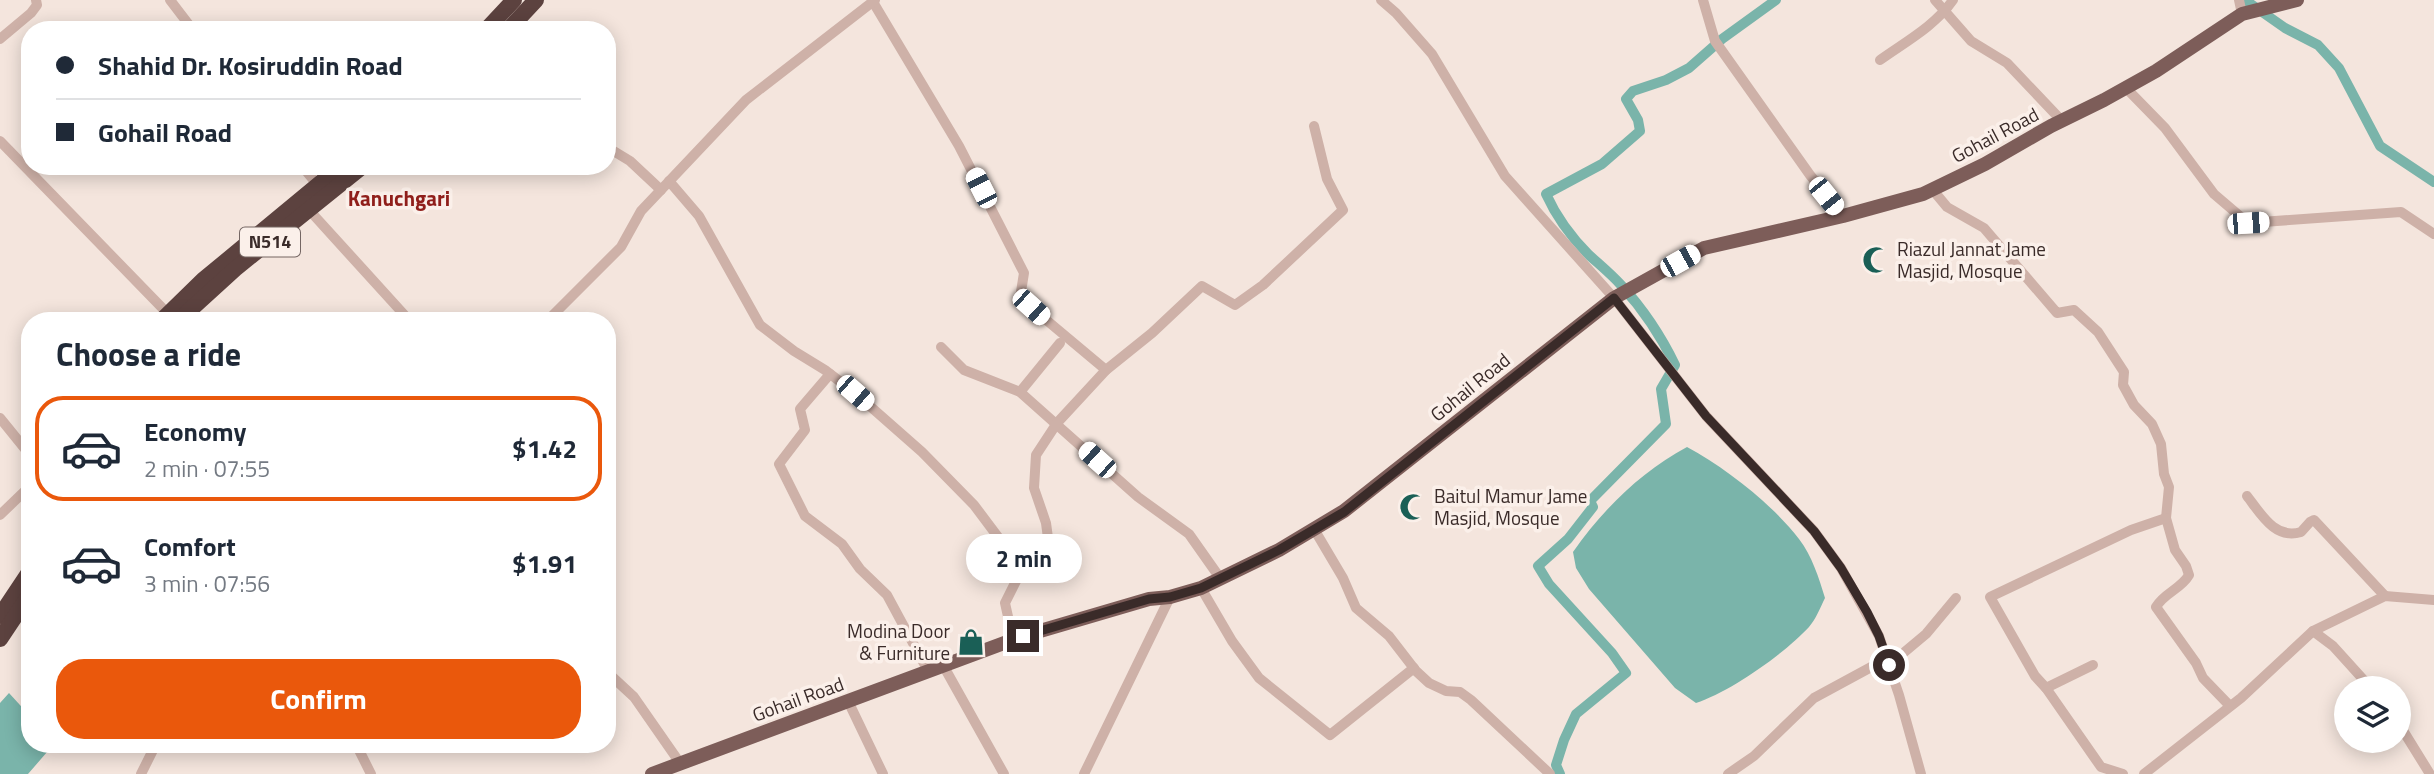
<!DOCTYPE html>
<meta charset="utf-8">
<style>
:root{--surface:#fff;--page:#f2f2f3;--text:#1f2937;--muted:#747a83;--line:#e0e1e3;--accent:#ea580c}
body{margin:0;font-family:"Titillium Web",sans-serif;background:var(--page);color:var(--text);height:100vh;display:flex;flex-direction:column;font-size:26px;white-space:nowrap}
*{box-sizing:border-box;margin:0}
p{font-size:23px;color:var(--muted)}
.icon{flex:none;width:38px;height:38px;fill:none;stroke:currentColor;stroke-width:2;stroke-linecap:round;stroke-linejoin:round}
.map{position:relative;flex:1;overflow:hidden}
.panel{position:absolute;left:21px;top:312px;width:595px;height:441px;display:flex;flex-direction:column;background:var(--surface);border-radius:28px;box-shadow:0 4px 18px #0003}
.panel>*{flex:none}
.hud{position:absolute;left:21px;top:21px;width:595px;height:154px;border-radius:28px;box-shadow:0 4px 18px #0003;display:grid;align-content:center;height:154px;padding:0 35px;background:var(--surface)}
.fabs{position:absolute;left:2334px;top:676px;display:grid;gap:14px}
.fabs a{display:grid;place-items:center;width:77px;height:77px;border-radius:50%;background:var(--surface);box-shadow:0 4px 18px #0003;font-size:35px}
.end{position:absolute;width:32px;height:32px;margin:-16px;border:9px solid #3a2b29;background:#fff;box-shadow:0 0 0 4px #fff}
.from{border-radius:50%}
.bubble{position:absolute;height:49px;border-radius:24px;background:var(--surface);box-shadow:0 4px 18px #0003;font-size:23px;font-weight:700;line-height:49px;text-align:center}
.car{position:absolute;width:21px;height:42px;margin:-21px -10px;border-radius:9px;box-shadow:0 0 5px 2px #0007;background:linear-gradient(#fff 24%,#345 0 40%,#fff 0 76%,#345 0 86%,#fff 0)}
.hud b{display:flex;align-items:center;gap:24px;height:66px;font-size:26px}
.hud b+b{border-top:2px solid var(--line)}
.hud i{width:18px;height:18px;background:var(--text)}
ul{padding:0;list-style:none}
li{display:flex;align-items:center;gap:21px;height:105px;margin:0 14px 10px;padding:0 21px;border:4px solid transparent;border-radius:28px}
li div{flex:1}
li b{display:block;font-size:26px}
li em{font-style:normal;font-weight:700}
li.on{border-color:var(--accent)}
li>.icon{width:63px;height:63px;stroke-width:1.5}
h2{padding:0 35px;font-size:32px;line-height:84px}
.action{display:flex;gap:14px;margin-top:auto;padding:14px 35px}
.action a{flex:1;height:80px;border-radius:28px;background:var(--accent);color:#fff;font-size:28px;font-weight:700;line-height:80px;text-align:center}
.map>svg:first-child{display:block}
</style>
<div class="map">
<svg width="2434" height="774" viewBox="0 0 2434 774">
<rect width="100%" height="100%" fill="#f4e5dd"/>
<g fill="#7ab4aa">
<path d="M1687 447C1726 468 1772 504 1799 539 1812 556 1819 578 1825 598 1820 608 1816 619 1809 627 1784 654 1730 692 1696 703L1675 688 1589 589 1576 568 1573 552C1603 509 1642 471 1687 447Z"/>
<path d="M9 693 30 716V744H54L28 774H0V703Z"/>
</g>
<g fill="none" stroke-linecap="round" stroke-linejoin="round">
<g stroke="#7ab4aa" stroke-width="10">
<path d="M2245 0 2285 28 2318 45 2339 68 2380 146 2434 182"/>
<path d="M1560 774 1556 765 1564 740 1576 714 1626 673 1612 653 1549 584 1538 566 1568 539 1593 507 1590 501 1666 424 1661 389 1675 365C1661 336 1643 309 1621 285 1611 274 1600 265 1589 255 1572 238 1556 216 1546 194L1602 164 1640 131 1638 120 1626 99 1633 91 1666 80 1689 68 1722 39 1776 0"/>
</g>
<g stroke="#ceb1a8" stroke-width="10">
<path d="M170 0 193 30"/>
<path d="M1381 0 1396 13 1432 54 1505 176 1614 298 1706 416 1814 531 1841 568 1879 636 1899 695 1921 774"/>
<path d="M1703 0 1715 41 1810 175 1843 216"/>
<path d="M1935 0 1971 41 2007 63 2062 121"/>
<path d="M2239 0 2242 14"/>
<path d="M873 2 959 146 1024 273 1020 298 1106 370"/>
<path d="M0 39 31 13 37 5 36 0"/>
<path d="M1880 60C1905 42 1935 26 1953 0"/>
<path d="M2126 88 2165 128 2214 194 2248 223 2401 212 2434 234"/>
<path d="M0 141 172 318"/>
<path d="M607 147 630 161 661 190"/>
<path d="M302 166 321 189"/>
<path d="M669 181 699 216 760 325 794 351 825 370 855 393 922 452 974 505 1022 569 1005 603 1013 639"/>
<path d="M1932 189 1947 207 1984 228 2057 313 2074 310 2098 332 2124 372 2123 385 2134 405 2152 424 2161 444 2164 474 2169 487 2166 518 2175 550 2186 566 2189 575C2181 589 2164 593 2156 607L2196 663 2203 678 2230 706"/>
<path d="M310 211 409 320"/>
<path d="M548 320 621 247 641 211 746 100 875 0"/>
<path d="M941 347 964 370 1020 392 1138 497 1189 534 1220 578"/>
<path d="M830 374 800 409 805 430 779 464 805 516 842 544 860 569 887 595 928 671"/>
<path d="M1020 392 1060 343"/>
<path d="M0 418 30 455"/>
<path d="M2247 496C2261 514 2275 540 2301 532L2310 522 2314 520 2385 596"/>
<path d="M0 515 30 486"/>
<path d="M1314 529 1343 578 1356 608 1389 636 1416 671 1429 683 1446 691 1460 692 1471 700 1550 774"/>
<path d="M1022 569 1048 538 1046 523 1034 488 1036 455 1057 423 1106 370 1152 333 1202 286 1235 305 1263 285 1343 210 1327 179 1314 126"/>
<path d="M1201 588 1232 641 1259 678 1330 735 1414 668"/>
<path d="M2313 631 2333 646 2371 688"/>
<path d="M943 665 1004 774"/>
<path d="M1889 665 1926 634 1956 598"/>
<path d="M607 672 634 697 680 763"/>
<path d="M2046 688 2093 665"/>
<path d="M848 701 883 774"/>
<path d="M2399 724 2430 774"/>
<path d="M356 744 371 774"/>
<path d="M141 774 156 744"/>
<path d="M1084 774 1170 597"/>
<path d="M1728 774 1754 756 1814 698 1886 659"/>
<path d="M2123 774 2101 767 2046 688 2035 676 1990 597 2131 530 2166 518"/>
<path d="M2144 774 2241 698 2313 631 2385 596 2434 600"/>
</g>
<path stroke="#7d5d59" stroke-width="14" d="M652 774 1023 636 1149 599 1170 597 1201 588 1279 550 1344 511 1614 298 1704 248 1843 216 1923 194 1985 164 2051 126 2104 100 2156 71 2242 14 2297 0"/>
<g stroke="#5c423f" stroke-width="16">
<path d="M486 30 514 0"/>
<path d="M508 30 536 0"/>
<path d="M162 320 203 280 341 166"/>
<path d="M179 320 235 269 363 166"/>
<path d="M0 616 30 571"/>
<path d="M0 639 30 594"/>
</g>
</g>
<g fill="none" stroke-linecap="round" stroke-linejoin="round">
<path stroke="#3a2b29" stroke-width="9" d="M1023 636 1149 599 1170 597 1201 588 1279 550 1344 512 1614 298 1706 416 1814 531 1841 568 1867 612 1879 636 1889 665"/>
</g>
<defs>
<symbol id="mosque-bare" viewBox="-9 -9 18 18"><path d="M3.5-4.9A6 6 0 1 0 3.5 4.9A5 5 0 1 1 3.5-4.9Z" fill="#1a5f56" stroke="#fbf0ea" stroke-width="2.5" paint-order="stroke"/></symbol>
<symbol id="shop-bare" viewBox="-9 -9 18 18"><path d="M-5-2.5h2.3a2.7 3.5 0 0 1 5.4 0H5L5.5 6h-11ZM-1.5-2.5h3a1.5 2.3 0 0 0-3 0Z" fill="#1a5f56" stroke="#fbf0ea" stroke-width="2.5" paint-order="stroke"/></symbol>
</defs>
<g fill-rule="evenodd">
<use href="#mosque-bare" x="1857" y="241" width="38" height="38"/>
<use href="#mosque-bare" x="1394" y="488" width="38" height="38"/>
<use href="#shop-bare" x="952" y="623" width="38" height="38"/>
</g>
<g text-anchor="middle" stroke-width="7" stroke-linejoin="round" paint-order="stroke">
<rect fill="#fbf0ea" stroke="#746663" stroke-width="2" x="240" y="227.5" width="60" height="29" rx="5"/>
<g font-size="18" font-weight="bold" fill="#3a2b29">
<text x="270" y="248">N514</text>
</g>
<g font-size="19" fill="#3a2b29" stroke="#fbf0ea">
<text transform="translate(1995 135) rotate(-28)" y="7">Gohail Road</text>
<text transform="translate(1470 387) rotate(-39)" y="7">Gohail Road</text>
<text transform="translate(798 699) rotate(-20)" y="7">Gohail Road</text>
</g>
<g font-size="19" fill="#3a2b29" stroke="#fbf0ea" text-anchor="start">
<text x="1897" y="256">Riazul Jannat Jame<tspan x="1897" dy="22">Masjid, Mosque</tspan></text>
<text x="1434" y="503">Baitul Mamur Jame<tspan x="1434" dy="22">Masjid, Mosque</tspan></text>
<text x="950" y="638" text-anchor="end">Modina Door<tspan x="950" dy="22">&amp; Furniture</tspan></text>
</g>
<g font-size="21" font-weight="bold" fill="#901f1b" stroke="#fbf0ea">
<text x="399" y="206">Kanuchgari</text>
</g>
</g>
</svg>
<div class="fabs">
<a><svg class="icon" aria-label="layers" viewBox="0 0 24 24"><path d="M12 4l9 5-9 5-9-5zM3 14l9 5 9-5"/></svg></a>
</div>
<i class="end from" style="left:1889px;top:665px"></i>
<i class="end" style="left:1023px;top:636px"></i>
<div class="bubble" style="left:966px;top:534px;width:116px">2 min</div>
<i class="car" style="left:981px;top:188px;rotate:333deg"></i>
<i class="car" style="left:1826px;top:196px;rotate:141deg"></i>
<i class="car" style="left:2248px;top:223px;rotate:86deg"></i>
<i class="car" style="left:1680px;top:261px;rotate:61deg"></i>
<i class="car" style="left:1031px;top:307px;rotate:132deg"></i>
<i class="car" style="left:855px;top:393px;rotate:131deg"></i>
<i class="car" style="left:1097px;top:460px;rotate:312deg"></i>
<div class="hud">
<b><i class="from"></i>Shahid Dr. Kosiruddin Road</b>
<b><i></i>Gohail Road</b>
</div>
<section class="panel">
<h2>Choose a ride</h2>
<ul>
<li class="on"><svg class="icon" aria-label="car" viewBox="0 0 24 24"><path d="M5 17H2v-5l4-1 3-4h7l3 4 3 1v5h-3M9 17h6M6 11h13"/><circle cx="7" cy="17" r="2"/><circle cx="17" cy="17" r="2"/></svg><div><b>Economy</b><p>2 min · 07:55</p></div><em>$1.42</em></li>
<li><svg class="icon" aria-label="car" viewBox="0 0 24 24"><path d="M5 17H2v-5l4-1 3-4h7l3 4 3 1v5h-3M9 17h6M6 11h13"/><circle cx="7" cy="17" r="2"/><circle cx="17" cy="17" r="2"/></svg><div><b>Comfort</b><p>3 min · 07:56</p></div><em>$1.91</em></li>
</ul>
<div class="action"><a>Confirm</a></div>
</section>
</div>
